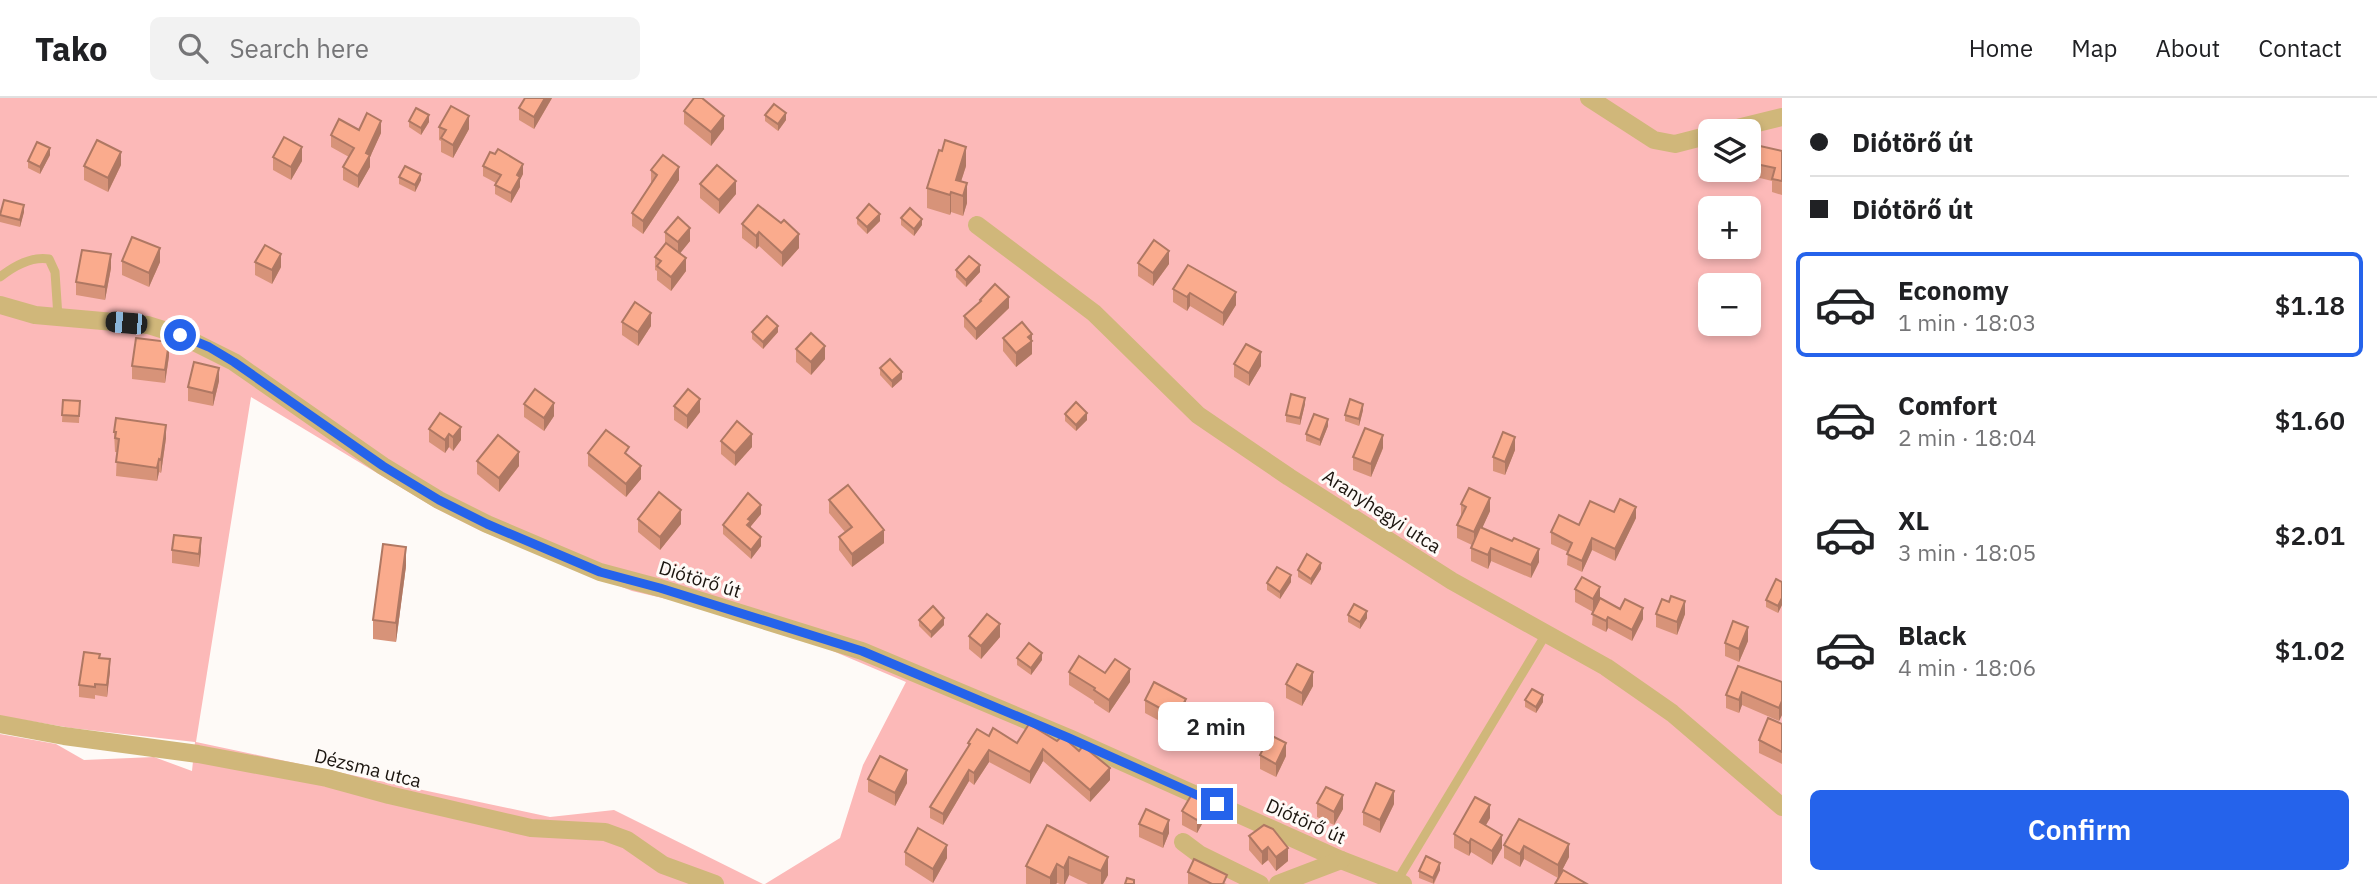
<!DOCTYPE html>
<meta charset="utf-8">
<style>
:root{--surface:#fff;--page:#f2f2f2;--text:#202124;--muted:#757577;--line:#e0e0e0;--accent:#2563eb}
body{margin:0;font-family:"IBM Plex Sans",sans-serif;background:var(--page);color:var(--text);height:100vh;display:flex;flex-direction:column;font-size:26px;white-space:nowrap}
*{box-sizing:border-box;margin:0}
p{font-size:23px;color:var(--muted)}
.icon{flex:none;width:38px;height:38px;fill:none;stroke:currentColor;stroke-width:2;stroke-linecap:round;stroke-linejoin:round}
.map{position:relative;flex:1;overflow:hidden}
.panel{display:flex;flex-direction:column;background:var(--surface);width:595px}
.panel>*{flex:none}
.top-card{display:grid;align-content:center;height:154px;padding:0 28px;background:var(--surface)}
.buttons{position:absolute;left:1698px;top:21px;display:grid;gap:14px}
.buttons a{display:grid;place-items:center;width:63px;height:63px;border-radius:10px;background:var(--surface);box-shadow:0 4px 10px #0003;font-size:35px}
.end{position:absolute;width:32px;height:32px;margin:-16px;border:9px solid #2563eb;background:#fff;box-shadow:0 0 0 4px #fff}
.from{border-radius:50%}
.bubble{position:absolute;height:49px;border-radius:10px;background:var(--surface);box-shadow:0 4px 10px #0003;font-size:23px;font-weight:600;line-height:49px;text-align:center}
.car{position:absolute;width:21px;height:42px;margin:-21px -10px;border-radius:9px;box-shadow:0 0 5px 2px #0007;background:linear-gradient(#222 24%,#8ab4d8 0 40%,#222 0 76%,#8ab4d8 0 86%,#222 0)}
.top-card b{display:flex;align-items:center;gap:24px;height:66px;font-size:26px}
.top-card b+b{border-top:2px solid var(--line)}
.top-card i{width:18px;height:18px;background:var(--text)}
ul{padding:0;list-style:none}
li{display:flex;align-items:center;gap:21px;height:105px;margin:0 14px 10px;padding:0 14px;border:4px solid transparent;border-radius:10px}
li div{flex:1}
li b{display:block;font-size:26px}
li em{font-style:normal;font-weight:600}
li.on{border-color:var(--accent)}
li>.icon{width:63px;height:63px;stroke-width:1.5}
.cta{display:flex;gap:14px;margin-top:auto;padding:14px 28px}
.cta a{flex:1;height:80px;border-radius:10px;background:var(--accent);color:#fff;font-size:28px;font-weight:600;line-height:80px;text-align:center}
header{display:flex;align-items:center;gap:42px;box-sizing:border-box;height:98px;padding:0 35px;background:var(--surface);border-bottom:2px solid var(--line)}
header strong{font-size:33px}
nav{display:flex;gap:38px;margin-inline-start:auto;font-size:24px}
.search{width:490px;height:63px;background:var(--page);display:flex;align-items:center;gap:18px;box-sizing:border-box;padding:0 24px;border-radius:10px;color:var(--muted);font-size:26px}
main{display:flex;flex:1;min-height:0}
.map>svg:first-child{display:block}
</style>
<header>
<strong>Tako</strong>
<div class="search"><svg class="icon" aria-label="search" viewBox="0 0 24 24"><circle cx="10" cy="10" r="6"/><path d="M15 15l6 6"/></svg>Search here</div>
<nav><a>Home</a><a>Map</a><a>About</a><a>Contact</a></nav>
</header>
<main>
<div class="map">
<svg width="1782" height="786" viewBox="0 0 1782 786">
<rect width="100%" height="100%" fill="#fefaf7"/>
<path fill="#fcb9b8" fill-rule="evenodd" d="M0 0H1782V786H765L840 740 863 667 906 584 762 523 632 493 481 433 435 410 251 299 196 644 550 719 614 712 763 786H0V636L56 646 84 662 154 659 192 673 195 644 71 630 0 618ZM1710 33H1748V72H1710ZM1710 110H1748V149H1710ZM1710 187H1748V226H1710Z"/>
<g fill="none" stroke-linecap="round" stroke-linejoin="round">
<g stroke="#d0b77a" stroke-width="9">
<path d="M0 179C14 168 31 158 49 161L55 174 58 219"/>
<path d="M1397 783 1546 536"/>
</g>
<g stroke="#d0b77a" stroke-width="18">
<path d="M1589 0 1654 42 1675 46 1710 37"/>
<path d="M1725 33 1782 19"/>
<path d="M977 127 1094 215 1198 317 1289 379 1452 483 1606 569 1672 615 1782 709"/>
<path d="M0 207 35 217 148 227 180 237 234 264 383 368 439 402 487 426 600 474 660 490 862 553 1069 640 1341 762 1403 786"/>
<path d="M0 626 64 638 198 656 327 680 389 697 531 730 605 734 627 742 663 767 715 786"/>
<path d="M1183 744 1199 756 1260 786"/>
<path d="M1278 786 1341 762"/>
</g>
</g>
<g fill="#d79379">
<path d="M552 0 534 31 519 22V10Z"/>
<path d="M684 13 724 31 711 48 684 26Z"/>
<path d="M765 17 786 22 778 33 765 23Z"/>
<path d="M409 23 429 24 421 37 409 29Z"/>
<path d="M439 29 469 31 453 60 441 54V43L439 42Z"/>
<path d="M359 32 381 35 370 59V69L358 90 343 82V69L349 59 331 49V37Z"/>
<path d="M1748 45 1755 53 1752 71 1748 70Z"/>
<path d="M1782 53V97L1772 94V83L1756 79V66Z"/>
<path d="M50 57 40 76 28 70V63Z"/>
<path d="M273 59 302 63 291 82 273 72Z"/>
<path d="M121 67 108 94 84 82V68Z"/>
<path d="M483 68 523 76 520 82V89L511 105 495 96V87L496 85 483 78Z"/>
<path d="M966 68 961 83 967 105 963 118 951 114 950 117 927 110V90Z"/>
<path d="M651 72 679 82 643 136 632 128V115L651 85Z"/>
<path d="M399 79 421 82 415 94 399 86Z"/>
<path d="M700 86 736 96 719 116 700 100Z"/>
<path d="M24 114 20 129 0 124V115Z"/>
<path d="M857 120 880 123 867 136 857 126Z"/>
<path d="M901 120 922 127 914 138 901 127Z"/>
<path d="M742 126 799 150 782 169 759 148 756 151 742 140Z"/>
<path d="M665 134 690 143 680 155 686 173 671 193 657 182V173L655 172V159L665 146Z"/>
<path d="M122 163 160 164 149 189 122 177Z"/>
<path d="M255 164 281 169 272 186 255 177Z"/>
<path d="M1138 165 1169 166 1153 188 1138 178Z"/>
<path d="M111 170 105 202 76 197V184Z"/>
<path d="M956 172 980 174 966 189 956 179Z"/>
<path d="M1173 191 1236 207 1223 228 1190 208 1187 213 1173 204Z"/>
<path d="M980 202 1009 210 976 242 964 229V218L980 204Z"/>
<path d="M622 224 651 228 638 248 622 237Z"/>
<path d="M752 234H778L763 251 752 241Z"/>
<path d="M1032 236V256L1016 269 1003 253V240Z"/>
<path d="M796 251 825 261 811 277 796 264Z"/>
<path d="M169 258 165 285 132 281V268Z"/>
<path d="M1234 266 1261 268 1249 288 1234 279Z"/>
<path d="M880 270 902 281 892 290 880 277Z"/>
<path d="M219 283 213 308 188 303V289Z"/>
<path d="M63 302 80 303 79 325 62 324Z"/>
<path d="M524 306 554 318 544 333 524 319Z"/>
<path d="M1305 306 1300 327 1286 324V317Z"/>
<path d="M674 308 700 314 687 331 674 322Z"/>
<path d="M1363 312 1359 328 1345 323V317Z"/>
<path d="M440 315 461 342 453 353 449 349 445 355 429 344V331Z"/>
<path d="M1065 316 1087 322 1076 333 1065 323Z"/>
<path d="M1328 328 1320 348 1306 343V336Z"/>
<path d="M114 334 166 340 161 375 159 374 157 383 116 378 117 354H115Z"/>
<path d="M721 343 752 349 735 368 721 356Z"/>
<path d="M1383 350 1371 379 1353 372V359Z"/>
<path d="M1515 352 1505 377 1493 373V359Z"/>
<path d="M588 355 629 358 641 381 626 399 588 368Z"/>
<path d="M477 363 519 368 499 394 477 376Z"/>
<path d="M829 402 884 445 852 469 839 452V439L845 434 829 415Z"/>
<path d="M1461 406 1490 413 1482 430 1539 464 1531 480 1491 463 1488 471 1471 463V450L1472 447 1457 440V427L1461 419Z"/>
<path d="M1614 414 1636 420 1615 463 1592 452 1582 474 1567 467 1568 454 1551 446V434L1579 427Z"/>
<path d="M761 416 751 428V430L761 448 751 461 723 436V427Z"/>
<path d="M638 421 681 426 660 452 638 434Z"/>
<path d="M172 452 201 453 199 469 172 465Z"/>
<path d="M406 468 396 544 373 541V522Z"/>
<path d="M1321 471 1311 487 1298 479V472Z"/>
<path d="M1291 484 1280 501 1267 492V485Z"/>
<path d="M1782 484V507L1778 515 1766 509V502Z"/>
<path d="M1575 491 1600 501 1643 521 1632 543 1608 530 1606 534 1592 527 1593 514 1575 504Z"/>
<path d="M1669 504 1685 516 1677 537 1656 529V516Z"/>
<path d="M1348 517 1367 520 1360 531 1348 524Z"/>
<path d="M919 522 944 527 931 540 919 528Z"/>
<path d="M969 538 1000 539 981 561 969 551Z"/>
<path d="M1748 543 1739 564 1725 558V545Z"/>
<path d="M100 560 110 573 107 599 95 597V601L79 599V587Z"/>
<path d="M1017 560 1042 562 1031 577 1017 567Z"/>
<path d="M1069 574 1105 575 1130 584 1109 615 1094 605V603L1069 587Z"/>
<path d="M1782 584V617L1779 623 1742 607 1739 615 1726 610V597Z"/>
<path d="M1286 586 1313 588 1302 608 1286 600Z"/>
<path d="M1145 602 1186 614 1176 632 1145 615Z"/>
<path d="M1525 602 1543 604 1536 615 1525 609Z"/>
<path d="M1029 626 1110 682 1090 704 1043 663 1030 686 989 664 974 687 969 683 943 727 930 720V709L968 649V645L989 638 1017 645Z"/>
<path d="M1782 626V666L1759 655V642Z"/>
<path d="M1260 657 1286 658 1276 679 1260 671Z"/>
<path d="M868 681 907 685 895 708 868 694Z"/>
<path d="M1317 705 1343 711 1334 727 1317 719Z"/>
<path d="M1394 706 1380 735 1363 727V714Z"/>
<path d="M1182 713 1207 717 1197 735 1182 727Z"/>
<path d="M1490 720 1486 727 1502 750 1492 767 1471 754 1469 758 1454 750V736Z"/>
<path d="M1519 721 1569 759 1558 780 1524 761 1520 769 1504 760V747Z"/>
<path d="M1139 726 1169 735 1163 750 1139 739Z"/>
<path d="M1047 727 1108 777 1103 786H1088L1069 777 1065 786H1060L1057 785 1056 786H1026V768Z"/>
<path d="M1273 731 1288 763 1276 773 1268 762 1262 767 1249 752V738Z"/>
<path d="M905 754 947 760 933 785 905 767Z"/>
<path d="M1440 772 1434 786 1419 780V773Z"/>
<path d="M1188 774 1227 786H1188Z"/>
</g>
<g fill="#af7863">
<path d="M545 0H552L534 31V19Z"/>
<path d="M786 15V22L778 33V26Z"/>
<path d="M429 17V24L421 37V30Z"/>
<path d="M469 18V31L453 60V47Z"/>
<path d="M724 18V31L711 48V34Z"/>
<path d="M381 23V35L370 59V69L358 90V78L366 55Z"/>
<path d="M302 49V63L291 82V69Z"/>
<path d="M966 49V68L957 96 956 82Z"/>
<path d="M50 50V57L40 76V69Z"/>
<path d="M121 54V67L108 94V80Z"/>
<path d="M523 66V76L520 82V89L511 105V95L517 77Z"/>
<path d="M679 69V82L643 136V123Z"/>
<path d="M421 76V82L415 94V87Z"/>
<path d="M736 83V96L719 116V102Z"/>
<path d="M967 85V105L963 118V98Z"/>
<path d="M951 94V114L950 117V97Z"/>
<path d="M24 107V114L20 129V122Z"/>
<path d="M880 116V123L867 136V129Z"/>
<path d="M922 121V127L914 138V131Z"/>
<path d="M690 130V143L678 158V144Z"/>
<path d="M759 134V148L756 151V138Z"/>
<path d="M799 136V150L782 169V155Z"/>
<path d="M160 150V164L149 189V175Z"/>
<path d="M1169 153V166L1153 188V175Z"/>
<path d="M111 156V170L105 202V189Z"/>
<path d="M281 156V169L272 186V172Z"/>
<path d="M686 160V173L671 193V179Z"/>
<path d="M980 167V174L966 189V182Z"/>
<path d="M1236 194V207L1223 228V215Z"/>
<path d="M1190 195V208L1187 213V199Z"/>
<path d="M1009 199V210L976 242V231Z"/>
<path d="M651 215V228L638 248V234Z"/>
<path d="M778 228V234L763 251V244Z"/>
<path d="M1032 236V256L1016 269V255Z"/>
<path d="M169 244V258L165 285V272Z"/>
<path d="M825 248V261L811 277V264Z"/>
<path d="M1261 254V268L1249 288V275Z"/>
<path d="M219 270V283L213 308V295Z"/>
<path d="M902 274V281L892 290V283Z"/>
<path d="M1305 300V306L1300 327V320Z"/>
<path d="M700 301V314L687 331V318Z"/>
<path d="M554 305V318L544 333V320Z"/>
<path d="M1363 306V312L1359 328V321Z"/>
<path d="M1087 315V322L1076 333V327Z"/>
<path d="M1328 321V328L1320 348V342Z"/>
<path d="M166 327V340L161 375V362Z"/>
<path d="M461 329V342L453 353V339Z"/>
<path d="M449 336V349L445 355V342Z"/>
<path d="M752 336V349L735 368V355Z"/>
<path d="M1383 337V350L1371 379V366Z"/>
<path d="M1515 339V352L1505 377V364Z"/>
<path d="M519 354V368L499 394V380Z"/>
<path d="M159 361V374L157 383V370Z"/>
<path d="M641 368V381L626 399V386Z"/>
<path d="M1490 400V413L1474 448V434Z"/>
<path d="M761 407V416L751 428V433L747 437 748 421Z"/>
<path d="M1636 409V420L1615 463V451Z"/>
<path d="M681 412V426L660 452V439Z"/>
<path d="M884 432V445L852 469V456Z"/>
<path d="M761 439V448L751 461V452Z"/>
<path d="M201 440V453L199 469V456Z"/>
<path d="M1592 440V452L1582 474V463Z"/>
<path d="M406 449V468L396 544V525Z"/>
<path d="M1491 450V463L1488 471V457Z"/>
<path d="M1539 451V464L1531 480V467Z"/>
<path d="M1321 465V471L1311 487V481Z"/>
<path d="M1291 477V484L1280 501V494Z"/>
<path d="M1600 489V502L1593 514V501Z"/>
<path d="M1782 500V507L1778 515V508Z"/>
<path d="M1685 503V516L1677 537V524Z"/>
<path d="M1643 510V521L1632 543V532Z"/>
<path d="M1367 513V520L1360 531V524Z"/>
<path d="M1608 519V530L1606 534V523Z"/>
<path d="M944 520V527L931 540V534Z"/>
<path d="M1000 526V539L981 561V548Z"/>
<path d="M1748 529V543L1739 564V551Z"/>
<path d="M1042 555V562L1031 577V570Z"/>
<path d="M110 561V573L107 599V587Z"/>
<path d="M1130 571V584L1109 615V602Z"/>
<path d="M1313 574V588L1302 608V595Z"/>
<path d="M1742 594V607L1739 615V602Z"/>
<path d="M1543 597V604L1536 615V609Z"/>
<path d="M1186 601V614L1176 632V619Z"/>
<path d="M1782 603V617L1779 623V610Z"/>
<path d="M1286 645V658L1276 679V666Z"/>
<path d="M1043 651V663L1030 686V674Z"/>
<path d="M989 652V664L974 687V675Z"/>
<path d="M1110 670V682L1090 704V692Z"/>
<path d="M907 672V685L895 708V695Z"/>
<path d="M969 672V683L943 727V716Z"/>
<path d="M1394 693V706L1380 735V722Z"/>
<path d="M1343 697V711L1334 727V714Z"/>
<path d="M1207 704V717L1197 735V722Z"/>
<path d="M1490 707V720L1480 737V724Z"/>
<path d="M1169 722V735L1163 750V736Z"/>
<path d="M1502 737V750L1492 767V753Z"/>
<path d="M1471 741V754L1469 758V745Z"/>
<path d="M1569 746V759L1558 780V767Z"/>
<path d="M947 747V760L933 785V771Z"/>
<path d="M1524 748V761L1520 769V756Z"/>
<path d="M1268 749V762L1262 767V754Z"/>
<path d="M1288 750V763L1276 773V759Z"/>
<path d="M1069 759V777L1065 786H1064V770Z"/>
<path d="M1108 759V777L1103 786H1101V773Z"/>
<path d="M1440 765V772L1433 786V780Z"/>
<path d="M1057 766V785L1056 786H1050V780Z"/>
</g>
<g fill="#faab8d" stroke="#af7863" stroke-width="2">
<path d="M525 0H545L534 19 519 10Z"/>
<path d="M694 0H702L724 18 711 34 684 13Z"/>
<path d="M774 6 786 15 778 26 765 17Z"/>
<path d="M451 8 469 18 453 47 441 40 446 32 439 29Z"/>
<path d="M416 10 429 17 421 30 409 23Z"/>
<path d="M367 15 381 23 366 55 370 57 358 78 343 69 354 50 331 37 339 21 359 32Z"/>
<path d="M284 39 302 49 291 69 273 59Z"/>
<path d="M97 42 121 54 108 80 84 68Z"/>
<path d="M945 42 966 49 956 82 967 85 963 98 951 94 950 97 927 90 939 52 942 53Z"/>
<path d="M37 44 50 50 40 69 28 63Z"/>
<path d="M1748 45 1755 46 1752 64 1748 63Z"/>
<path d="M1760 48 1782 53V83L1772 81 1775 70 1756 66Z"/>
<path d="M498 51 523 66 517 77 520 79 511 95 495 87 501 77 483 68 490 54 495 56Z"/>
<path d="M663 57 679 69 643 123 632 115 657 77 651 72Z"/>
<path d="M717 67 736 83 719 102 700 86Z"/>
<path d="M405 68 421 76 415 87 399 79Z"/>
<path d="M4 102 24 107 20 122 0 117Z"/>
<path d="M869 106 880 116 867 129 857 120Z"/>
<path d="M758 107 781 125 784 122 799 136 782 155 759 134 756 138 742 126Z"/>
<path d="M910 110 922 121 914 131 901 120Z"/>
<path d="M678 119 690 130 678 144 665 134Z"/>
<path d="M132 139 160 150 149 175 122 163Z"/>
<path d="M1154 142 1169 153 1153 175 1138 165Z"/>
<path d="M666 145 686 160 671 179 657 168 661 163 655 159Z"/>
<path d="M265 147 281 156 272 172 255 164Z"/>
<path d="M82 152 111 156 105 189 76 184Z"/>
<path d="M969 158 980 167 966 182 956 172Z"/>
<path d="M1188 167 1236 194 1223 215 1190 195 1187 199 1173 191Z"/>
<path d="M995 186 1009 199 976 231 964 218 981 203 980 202Z"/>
<path d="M635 204 651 215 638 234 622 224Z"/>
<path d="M767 218 778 228 763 244 752 234Z"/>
<path d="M1022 224 1032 236 1028 239 1032 243 1016 255 1003 240Z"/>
<path d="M811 235 825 248 811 264 796 251Z"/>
<path d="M136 240 169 244 165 272 132 268Z"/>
<path d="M1246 246 1261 254 1249 275 1234 266Z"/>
<path d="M890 261 902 274 892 283 880 270Z"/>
<path d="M194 264 219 270 213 295 188 289Z"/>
<path d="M535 291 554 305 544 320 524 306Z"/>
<path d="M688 291 700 301 687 318 674 308Z"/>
<path d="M1291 296 1305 300 1300 320 1286 317Z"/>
<path d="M1350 301 1363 306 1359 321 1345 317Z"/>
<path d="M63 302 80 303 79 318 62 317Z"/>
<path d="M1076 304 1087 315 1076 327 1065 316Z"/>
<path d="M440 315 461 329 453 339 449 336 445 342 429 331Z"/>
<path d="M1314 316 1328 321 1320 342 1306 336Z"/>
<path d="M116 320 166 327 161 362 159 361 157 370 116 364 119 341 115 340 116 334H114Z"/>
<path d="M737 323 752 336 735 355 721 343Z"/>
<path d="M1365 330 1383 337 1371 366 1353 359Z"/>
<path d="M606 332 629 349 625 355 641 368 626 386 588 355Z"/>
<path d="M1503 334 1515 339 1505 364 1493 359Z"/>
<path d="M498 337 519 354 499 380 477 363Z"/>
<path d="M848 387 884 432 852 456 839 439 852 429 829 402Z"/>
<path d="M1469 390 1490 400 1474 434 1457 427 1466 409 1461 406Z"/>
<path d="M659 394 681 412 660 439 638 421Z"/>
<path d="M748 395 761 407 748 421 751 423 747 427 761 439 751 452 723 427Z"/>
<path d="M1620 401 1636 409 1615 451 1592 440 1582 463 1567 456 1572 445 1551 434 1559 417 1579 427 1590 403 1614 414Z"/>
<path d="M1480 429 1512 443 1514 440 1539 451 1531 467 1491 450 1488 457 1471 450Z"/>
<path d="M174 437 201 440 199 456 172 452Z"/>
<path d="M383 446 406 449 396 525 373 522Z"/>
<path d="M1307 456 1321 465 1311 481 1298 472Z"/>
<path d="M1277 469 1291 477 1280 494 1267 485Z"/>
<path d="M1582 479 1600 489 1593 501 1575 491Z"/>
<path d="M1776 481 1782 484V500L1778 508 1766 502Z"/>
<path d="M1671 498 1685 503 1677 524 1656 516 1662 501 1669 504Z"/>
<path d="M1600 500 1620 511 1625 501 1643 510 1632 532 1608 519 1606 523 1592 516Z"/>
<path d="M1354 506 1367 513 1360 524 1348 517Z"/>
<path d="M933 508 944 520 931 534 919 522Z"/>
<path d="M987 516 1000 526 981 548 969 538Z"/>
<path d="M1733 523 1748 529 1739 551 1725 545Z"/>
<path d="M1029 545 1042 555 1031 570 1017 560Z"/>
<path d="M84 554 100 556 99 560 110 561 107 587 95 586V589L79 587Z"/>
<path d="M1079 558 1105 575 1115 561 1130 571 1109 602 1094 592 1095 590 1069 574Z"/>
<path d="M1297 566 1313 574 1302 595 1286 586Z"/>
<path d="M1738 568 1782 584V603L1779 610 1742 594 1739 602 1726 597Z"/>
<path d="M1154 584 1186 601 1176 619 1145 602Z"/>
<path d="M1532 591 1543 597 1536 609 1525 602Z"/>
<path d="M1768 620 1782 626V654L1759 642Z"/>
<path d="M1029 626 1057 643 1062 638 1079 653 1083 648 1110 670 1090 692 1043 651 1030 674 989 652 974 675 969 672 943 716 930 709 970 646 968 645 977 631 989 638 993 630 1017 645Z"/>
<path d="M1270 637 1286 645 1276 666 1260 657Z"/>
<path d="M880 658 907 672 895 695 868 681Z"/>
<path d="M1376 685 1394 693 1380 722 1363 714Z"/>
<path d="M1326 689 1343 697 1334 714 1317 705Z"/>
<path d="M1192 696 1207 704 1197 722 1182 713Z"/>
<path d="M1475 699 1490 707 1480 724 1502 737 1492 753 1471 741 1469 745 1454 736Z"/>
<path d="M1146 711 1169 722 1163 736 1139 726Z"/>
<path d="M1519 721 1569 746 1558 767 1524 748 1520 756 1504 747Z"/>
<path d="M1047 727 1108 759 1101 773 1069 759 1064 770 1057 766 1050 780 1026 768Z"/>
<path d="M1264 727 1273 731 1288 750 1276 759 1268 749 1262 754 1249 738Z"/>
<path d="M918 730 947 747 933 771 905 754Z"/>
<path d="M1426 758 1440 765 1433 780 1419 773Z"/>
<path d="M1194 761 1227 777 1223 786H1212L1188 774Z"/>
<path d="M1563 772 1587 786H1555Z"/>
<path d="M1127 780 1134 782V786H1125Z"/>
</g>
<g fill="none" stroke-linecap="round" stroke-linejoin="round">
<path stroke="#2563eb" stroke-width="9" d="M180 237 209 249 234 264 383 368 439 402 487 426 600 474 660 490 862 553 1069 640 1217 706"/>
</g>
<g text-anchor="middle" stroke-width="6" stroke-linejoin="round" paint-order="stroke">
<g font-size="19" fill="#1b150f" stroke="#fefaf7">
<text transform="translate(1382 413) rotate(33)" y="7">Aranyhegyi utca</text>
<text transform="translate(700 481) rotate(17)" y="7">Diótörő út</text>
<text transform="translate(368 670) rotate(14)" y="7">Dézsma utca</text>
<text transform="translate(1306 723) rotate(24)" y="7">Diótörő út</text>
</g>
</g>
</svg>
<div class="buttons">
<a><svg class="icon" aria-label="layers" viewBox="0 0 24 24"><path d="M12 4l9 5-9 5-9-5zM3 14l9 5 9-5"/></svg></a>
<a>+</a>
<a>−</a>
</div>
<i class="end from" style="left:180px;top:237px"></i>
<i class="end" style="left:1217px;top:706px"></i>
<div class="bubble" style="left:1158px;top:604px;width:116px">2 min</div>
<i class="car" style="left:126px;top:225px;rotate:275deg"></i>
</div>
<section class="panel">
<div class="top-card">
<b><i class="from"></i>Diótörő út</b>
<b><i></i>Diótörő út</b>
</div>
<ul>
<li class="on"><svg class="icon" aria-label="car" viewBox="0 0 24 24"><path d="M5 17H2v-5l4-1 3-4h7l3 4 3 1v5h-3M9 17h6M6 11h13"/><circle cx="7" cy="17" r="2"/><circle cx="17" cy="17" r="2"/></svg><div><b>Economy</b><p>1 min · 18:03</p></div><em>$1.18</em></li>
<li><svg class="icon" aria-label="car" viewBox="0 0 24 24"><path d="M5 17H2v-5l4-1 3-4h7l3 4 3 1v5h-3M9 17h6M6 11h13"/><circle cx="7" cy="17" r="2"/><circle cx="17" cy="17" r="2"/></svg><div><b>Comfort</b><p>2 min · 18:04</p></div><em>$1.60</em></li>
<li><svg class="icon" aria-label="car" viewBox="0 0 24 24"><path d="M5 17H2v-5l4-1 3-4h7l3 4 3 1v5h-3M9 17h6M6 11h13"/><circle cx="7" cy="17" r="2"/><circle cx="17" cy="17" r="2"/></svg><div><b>XL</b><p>3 min · 18:05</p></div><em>$2.01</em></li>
<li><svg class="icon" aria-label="car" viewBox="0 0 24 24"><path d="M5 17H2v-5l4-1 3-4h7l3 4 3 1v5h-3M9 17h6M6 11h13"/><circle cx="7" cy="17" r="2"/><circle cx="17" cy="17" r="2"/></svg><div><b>Black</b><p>4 min · 18:06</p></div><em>$1.02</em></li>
</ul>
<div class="cta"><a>Confirm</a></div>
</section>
</main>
